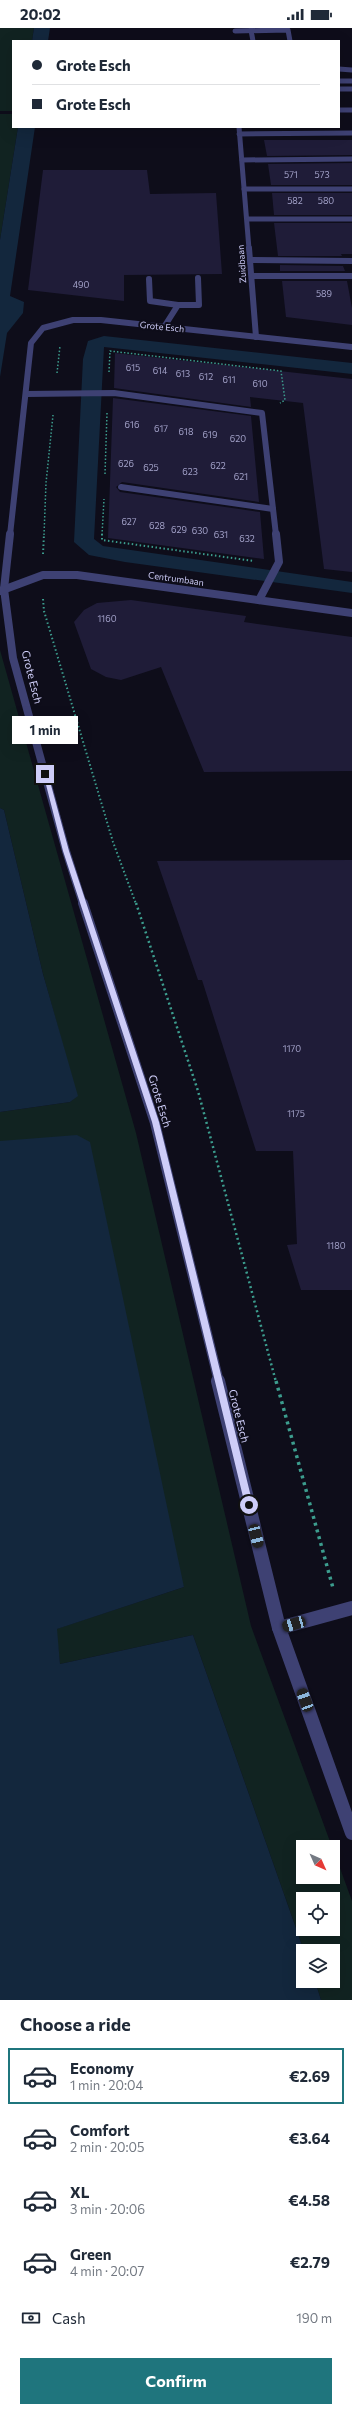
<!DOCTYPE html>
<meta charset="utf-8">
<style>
:root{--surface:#fff;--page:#f6f6f7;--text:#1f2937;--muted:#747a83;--line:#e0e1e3;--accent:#1f757d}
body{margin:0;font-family:Commissioner,sans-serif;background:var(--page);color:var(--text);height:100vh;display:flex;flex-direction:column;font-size:15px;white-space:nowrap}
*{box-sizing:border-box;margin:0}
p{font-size:13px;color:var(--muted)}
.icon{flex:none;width:22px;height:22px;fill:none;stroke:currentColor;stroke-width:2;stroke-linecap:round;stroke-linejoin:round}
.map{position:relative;height:1972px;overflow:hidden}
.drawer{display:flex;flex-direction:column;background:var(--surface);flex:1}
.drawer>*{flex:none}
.banner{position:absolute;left:12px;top:12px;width:328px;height:88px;border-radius:0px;box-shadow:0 4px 16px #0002;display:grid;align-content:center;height:88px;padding:0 20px;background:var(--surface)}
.needle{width:26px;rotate:135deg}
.tools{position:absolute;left:296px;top:1812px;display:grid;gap:8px}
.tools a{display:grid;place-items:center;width:44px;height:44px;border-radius:0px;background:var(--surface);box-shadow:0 4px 16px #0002;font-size:20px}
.end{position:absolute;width:18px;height:18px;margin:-9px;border:5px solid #cecdf8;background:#111;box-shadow:0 0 0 2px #111}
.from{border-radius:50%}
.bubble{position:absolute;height:28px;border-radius:0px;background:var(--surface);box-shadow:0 4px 16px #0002;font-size:13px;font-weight:700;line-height:28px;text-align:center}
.car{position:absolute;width:12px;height:24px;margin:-12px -6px;border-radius:5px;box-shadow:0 0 3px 1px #0007;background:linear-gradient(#222 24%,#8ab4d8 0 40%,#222 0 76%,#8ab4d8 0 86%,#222 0)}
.banner b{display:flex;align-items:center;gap:14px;height:38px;font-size:15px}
.banner b+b{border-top:1px solid var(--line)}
.banner i{width:10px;height:10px;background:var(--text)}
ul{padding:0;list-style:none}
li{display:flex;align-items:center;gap:12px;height:56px;margin:0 8px 6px;padding:0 12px;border:2px solid transparent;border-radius:0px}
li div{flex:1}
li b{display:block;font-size:15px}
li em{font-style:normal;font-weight:700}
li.selected{border-color:var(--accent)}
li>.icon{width:36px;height:36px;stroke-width:1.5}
h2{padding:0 20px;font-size:18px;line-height:48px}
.pay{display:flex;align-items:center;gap:10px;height:44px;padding:0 20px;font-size:15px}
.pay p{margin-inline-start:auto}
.primary-button{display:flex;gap:8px;margin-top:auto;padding:8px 20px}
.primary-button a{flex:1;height:46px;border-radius:0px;background:var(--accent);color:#fff;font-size:16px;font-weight:700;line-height:46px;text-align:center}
.status{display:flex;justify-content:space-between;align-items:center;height:28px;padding:0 20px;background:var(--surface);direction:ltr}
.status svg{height:11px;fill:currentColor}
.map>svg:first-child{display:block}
</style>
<div class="status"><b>20:02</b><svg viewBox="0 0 49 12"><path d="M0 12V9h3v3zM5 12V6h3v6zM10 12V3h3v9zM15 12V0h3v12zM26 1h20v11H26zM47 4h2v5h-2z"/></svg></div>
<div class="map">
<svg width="352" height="1972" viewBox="0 0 352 1972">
<rect width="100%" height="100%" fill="#0e0d1a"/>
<g fill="#112321" fill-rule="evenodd">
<path d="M0 0H34L32 13H13V83H0Z"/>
<path d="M0 86H13V99H18L0 212Z"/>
<path d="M0 622 136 1105 251 1598 332 1819H303V1849H333V1821L352 1873V1972H321L315 1953H333V1923H304L193 1607 60 1636 56 1601 184 1559 0 1113V1084L70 1074 77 1068 43 946 4 782 0 780ZM303 1871H333V1901H303Z"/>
</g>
<g fill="#13273d">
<path d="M34 0H50L48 13H32Z"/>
<path d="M18 99H35L10 268 24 274 23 285 7 305 0 349V212Z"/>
<path d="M104 308 352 335V346L104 319 94 511 103 518 352 554V565L125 534 89 527 74 514 83 331 88 313Z"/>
<path d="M0 780 4 782 43 946 78 1068 70 1074 0 1084Z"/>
<path d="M77 1107 90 1114 184 1559 57 1601 60 1636 193 1607 304 1923 303 1953H315L321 1972H0V1113Z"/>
</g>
<g fill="#1f1c38">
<path d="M264 112H352V127L267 128Z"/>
<path d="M352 135V157H271L268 136Z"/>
<path d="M43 142H147L150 166 216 165 222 246 124 247V273L28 262Z"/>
<path d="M272 165H352V187H274Z"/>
<path d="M274 195H352V226H341L342 228H278Z"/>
<path d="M280 237 343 238 345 243H280Z"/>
<path d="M282 253H347L352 280V297L286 289Z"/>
<path d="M115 325 352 351V544L324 541 303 375 250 369 251 379 114 360Z"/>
<path d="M113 370 251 388 259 474 122 454 116 459 120 464 260 484 264 531 108 510Z"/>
<path d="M131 572 246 588 244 594 352 609V743L204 744 161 639 121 652 106 649 91 641 74 594 84 582 97 575Z"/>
<path d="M352 832V1262H301L287 1217 297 1216 293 1123H256L202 952H198L157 833Z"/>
</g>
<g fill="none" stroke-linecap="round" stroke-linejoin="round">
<g stroke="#3c9d8e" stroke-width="1.5" stroke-dasharray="1.5 2" stroke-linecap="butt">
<path d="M109 344 110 323 281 343 285 372 280 375"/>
<path d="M57 345 60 318"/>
<path d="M105 446 107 385"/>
<path d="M44 507 46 455 53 387"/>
<path d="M102 507 104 471"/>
</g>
<g stroke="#3c9d8e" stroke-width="2" stroke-dasharray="1.5 2.5" stroke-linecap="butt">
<path d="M102 506V512L254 533"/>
<path d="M43 526 44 506"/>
<path d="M43 571 44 583 113 814 136 876"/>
</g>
<path stroke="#3c9d8e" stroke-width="2.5" stroke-dasharray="2 3" stroke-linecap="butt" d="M136 875 198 1063 276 1354"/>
<path stroke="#3c9d8e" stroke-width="3.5" stroke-dasharray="3 4" stroke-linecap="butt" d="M276 1353 333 1560"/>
<g stroke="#3e4173" stroke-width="5">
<path d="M251 2 253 13"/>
<path d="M235 3 288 2 290 13"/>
<path d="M339 41 352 42"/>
<path d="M339 53H352"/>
<path d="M339 61H352"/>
<path d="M339 82H352"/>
<path d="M239 99 249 221"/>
<path d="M239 106 352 105"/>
<path d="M242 132 352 131"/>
<path d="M244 161H352"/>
<path d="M248 191H352"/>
</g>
<g stroke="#3e4173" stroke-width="6">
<path d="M249 220 256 309"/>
<path d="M251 232 352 233"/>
<path d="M252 248H352"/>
<path d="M149 251 150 273 178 277"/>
<path d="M164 299 178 277H199L198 250"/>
<path d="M26 366 114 365 262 385 276 507"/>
<path d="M121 459 273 481"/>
<path d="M10 507 31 315 43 300 73 292H101L352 319"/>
</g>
<g stroke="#3e4173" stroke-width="8">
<path d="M10 506 4 561 13 630 66 823 83 876"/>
<path d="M0 563 43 547H77L352 585"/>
<path d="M259 572 279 534 276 506"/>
</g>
<path stroke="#3e4173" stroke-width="10" d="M83 875 155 1095 219 1354"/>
<g stroke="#3e4173" stroke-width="14">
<path d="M218 1353 279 1600 352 1805"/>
<path d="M279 1600 352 1580"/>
</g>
</g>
<path fill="#cecdf8" d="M43 745 48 746 69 823 159 1094 253 1477 249 1481 245 1477 152 1094 63 823Z"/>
<g text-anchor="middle" stroke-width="4" stroke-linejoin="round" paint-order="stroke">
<g font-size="9" fill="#a2a1c8">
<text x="291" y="150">571</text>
<text x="322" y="150">573</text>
<text x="295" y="176">582</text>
<text x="326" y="176">580</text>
<text x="81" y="260">490</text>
<text x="324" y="269">589</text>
<text x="133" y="343">615</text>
<text x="160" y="346">614</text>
<text x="183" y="349">613</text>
<text x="206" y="352">612</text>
<text x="229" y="355">611</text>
<text x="260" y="359">610</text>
<text x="132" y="400">616</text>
<text x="161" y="404">617</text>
<text x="186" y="407">618</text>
<text x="210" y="410">619</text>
<text x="238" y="414">620</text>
<text x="126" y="439">626</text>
<text x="218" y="441">622</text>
<text x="151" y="443">625</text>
<text x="190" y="447">623</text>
<text x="241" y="452">621</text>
<text x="129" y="497">627</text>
<text x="157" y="501">628</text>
<text x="179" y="505">629</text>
<text x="200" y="506">630</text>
<text x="221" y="510">631</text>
<text x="247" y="514">632</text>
<text x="107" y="594">1160</text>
<text x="292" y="1024">1170</text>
<text x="296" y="1089">1175</text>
<text x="336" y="1221">1180</text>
</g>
<g font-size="9" fill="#cecdf8" stroke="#0e0d1a">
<text transform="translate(242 236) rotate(-94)" y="3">Zuidbaan</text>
<text transform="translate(162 299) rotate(6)" y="3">Grote Esch</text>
<text transform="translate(176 551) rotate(8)" y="3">Centrumbaan</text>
</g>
<g font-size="11" fill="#cecdf8" stroke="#0e0d1a">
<text transform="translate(32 649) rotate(76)" y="4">Grote Esch</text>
<text transform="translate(160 1073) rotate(73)" y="4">Grote Esch</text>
<text transform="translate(239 1388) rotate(76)" y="4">Grote Esch</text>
</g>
</g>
</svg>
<div class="tools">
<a><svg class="needle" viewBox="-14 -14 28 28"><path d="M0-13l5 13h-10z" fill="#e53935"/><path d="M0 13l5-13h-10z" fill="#747a83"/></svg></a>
<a><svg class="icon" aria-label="locate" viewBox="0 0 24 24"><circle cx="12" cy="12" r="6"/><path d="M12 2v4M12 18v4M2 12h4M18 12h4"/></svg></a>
<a><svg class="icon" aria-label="layers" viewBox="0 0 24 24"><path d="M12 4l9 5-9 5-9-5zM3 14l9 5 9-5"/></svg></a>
</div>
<i class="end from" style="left:249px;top:1477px"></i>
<i class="end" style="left:45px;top:746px"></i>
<div class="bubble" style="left:12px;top:688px;width:66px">1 min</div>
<i class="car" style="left:256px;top:1508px;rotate:166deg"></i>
<i class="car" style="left:294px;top:1596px;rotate:254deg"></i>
<i class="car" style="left:305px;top:1672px;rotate:340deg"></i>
<div class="banner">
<b><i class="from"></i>Grote Esch</b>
<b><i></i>Grote Esch</b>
</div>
</div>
<section class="drawer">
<h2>Choose a ride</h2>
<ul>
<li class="selected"><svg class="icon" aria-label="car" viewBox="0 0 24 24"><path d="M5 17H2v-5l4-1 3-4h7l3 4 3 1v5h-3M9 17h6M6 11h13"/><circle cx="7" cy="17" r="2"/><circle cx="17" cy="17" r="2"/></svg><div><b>Economy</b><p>1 min · 20:04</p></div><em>€2.69</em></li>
<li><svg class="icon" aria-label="car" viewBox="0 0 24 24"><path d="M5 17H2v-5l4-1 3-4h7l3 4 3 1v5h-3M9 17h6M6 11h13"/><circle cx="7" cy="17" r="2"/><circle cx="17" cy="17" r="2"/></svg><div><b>Comfort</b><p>2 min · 20:05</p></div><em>€3.64</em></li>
<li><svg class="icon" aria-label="car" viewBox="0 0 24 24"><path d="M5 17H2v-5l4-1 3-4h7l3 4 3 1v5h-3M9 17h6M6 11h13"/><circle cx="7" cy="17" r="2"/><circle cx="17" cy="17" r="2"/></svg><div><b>XL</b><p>3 min · 20:06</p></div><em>€4.58</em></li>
<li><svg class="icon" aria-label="car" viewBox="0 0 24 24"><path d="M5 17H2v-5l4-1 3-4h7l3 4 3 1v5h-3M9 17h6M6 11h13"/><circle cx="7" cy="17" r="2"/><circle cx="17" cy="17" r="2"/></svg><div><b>Green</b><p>4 min · 20:07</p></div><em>€2.79</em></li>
</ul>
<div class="pay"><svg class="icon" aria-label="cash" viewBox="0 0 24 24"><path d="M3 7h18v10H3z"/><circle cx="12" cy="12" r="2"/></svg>Cash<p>190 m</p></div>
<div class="primary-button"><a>Confirm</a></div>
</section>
